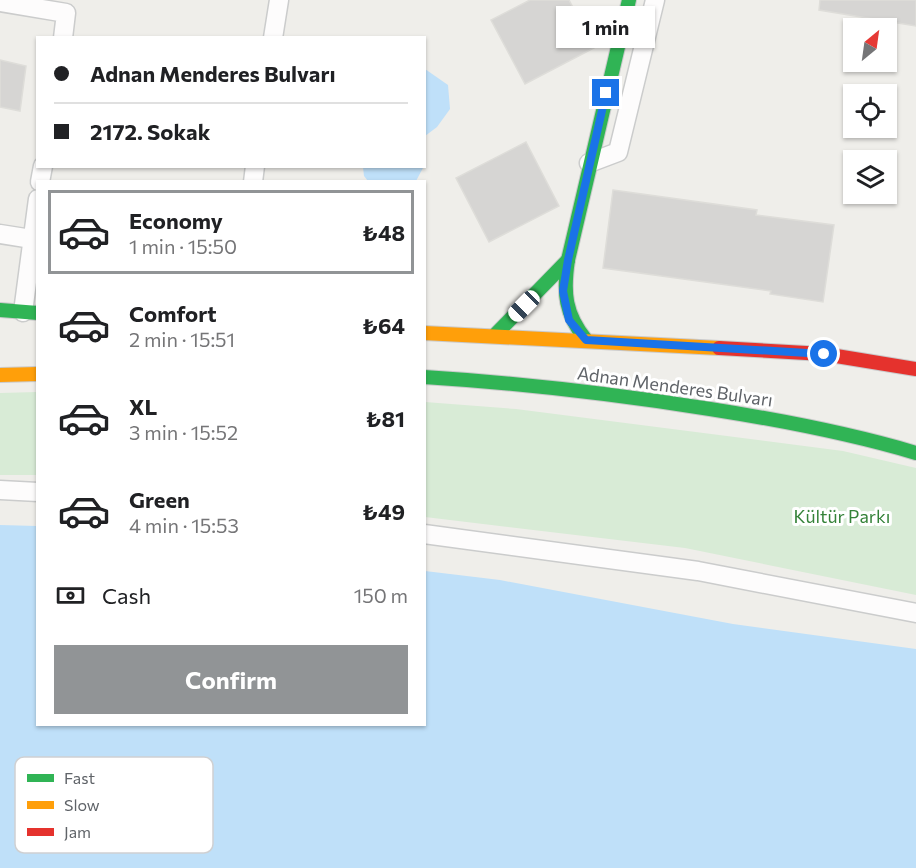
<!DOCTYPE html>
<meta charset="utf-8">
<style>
:root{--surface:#fff;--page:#f2f2f2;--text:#202124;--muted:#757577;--line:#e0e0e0;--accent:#919496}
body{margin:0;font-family:Commissioner,sans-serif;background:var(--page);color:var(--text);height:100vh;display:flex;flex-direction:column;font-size:22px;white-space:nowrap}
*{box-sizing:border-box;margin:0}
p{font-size:20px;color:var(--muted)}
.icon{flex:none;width:33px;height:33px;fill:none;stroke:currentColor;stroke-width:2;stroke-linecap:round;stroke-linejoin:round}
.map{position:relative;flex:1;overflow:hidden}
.drawer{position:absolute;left:36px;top:180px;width:390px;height:546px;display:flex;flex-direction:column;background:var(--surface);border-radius:0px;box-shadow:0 2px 4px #0004}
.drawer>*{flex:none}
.top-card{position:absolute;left:36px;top:36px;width:390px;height:132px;border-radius:0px;box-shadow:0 2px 4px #0004;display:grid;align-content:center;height:132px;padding:0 18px;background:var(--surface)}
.needle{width:39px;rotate:29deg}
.tools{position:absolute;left:843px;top:18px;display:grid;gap:12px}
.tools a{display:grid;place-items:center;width:54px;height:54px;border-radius:0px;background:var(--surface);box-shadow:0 2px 4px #0004;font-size:30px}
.end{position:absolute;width:27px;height:27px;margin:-14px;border:8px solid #1a73e8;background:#fff;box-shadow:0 0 0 3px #fff}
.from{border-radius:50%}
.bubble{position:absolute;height:42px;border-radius:0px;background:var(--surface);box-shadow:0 2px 4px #0004;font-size:20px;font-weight:700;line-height:42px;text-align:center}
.car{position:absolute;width:18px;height:36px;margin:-18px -9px;border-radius:8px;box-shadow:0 0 4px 2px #0007;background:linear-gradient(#fff 24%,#345 0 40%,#fff 0 76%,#345 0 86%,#fff 0)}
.top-card b{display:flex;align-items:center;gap:21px;height:57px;font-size:22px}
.top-card b+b{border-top:2px solid var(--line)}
.top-card i{width:15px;height:15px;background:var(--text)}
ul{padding:10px 0 0;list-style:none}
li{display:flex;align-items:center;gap:18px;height:84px;margin:0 12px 9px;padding:0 6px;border:3px solid transparent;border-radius:0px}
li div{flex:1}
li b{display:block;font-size:22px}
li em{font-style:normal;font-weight:700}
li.active{border-color:var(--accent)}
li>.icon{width:54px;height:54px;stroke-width:1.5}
.pay{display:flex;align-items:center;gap:15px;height:66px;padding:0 18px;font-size:22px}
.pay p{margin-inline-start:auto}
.action{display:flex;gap:12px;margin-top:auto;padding:12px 18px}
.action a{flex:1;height:69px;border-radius:0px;background:var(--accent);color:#fff;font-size:24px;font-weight:700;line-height:69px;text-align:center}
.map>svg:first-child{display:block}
</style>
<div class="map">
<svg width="916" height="868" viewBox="0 0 916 868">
<rect width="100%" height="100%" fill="#efeeea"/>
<g fill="#d8ebd6">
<path d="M37 392V475H0V393Z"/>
<path d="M425 402 516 409 843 451 916 468V595L685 548 425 517Z"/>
</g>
<g fill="#bfe0f9">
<path d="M425 69 448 85 450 109 437 127 425 136Z"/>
<path d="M424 166 416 181H368L364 176 363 167Z"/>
<path d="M0 525 37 526 38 724H424L425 571 500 580 733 624 916 649V868H0Z"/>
</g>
<g fill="#d6d5d3" stroke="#deddd9" stroke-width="1.5">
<path d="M530 0H569L594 48 525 84 491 20Z"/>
<path d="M820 0H916V26L819 10Z"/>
<path d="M0 60 26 66 20 111 0 107Z"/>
<path d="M526 142 559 206 489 242 456 178Z"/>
<path d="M613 190 757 210 756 215 834 225 823 302 770 294 771 291 603 268Z"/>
</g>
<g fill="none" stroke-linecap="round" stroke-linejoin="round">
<defs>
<g id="street">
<path d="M0 2 66 13 63 38"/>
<path d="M273 38 279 0"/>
<path d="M589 163 618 152 655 0"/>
<path d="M40 182 43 166"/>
<path d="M253 182 255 166"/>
<path d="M0 234 38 240"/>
<path d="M23 312 38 199"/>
<path d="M0 490 38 492"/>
<path d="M424 534 698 571 916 613"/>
</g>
<g id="fast">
<path d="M568 260 629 0"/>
<path d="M568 260C563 293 565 314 586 340"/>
<path d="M0 310 38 313"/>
<path d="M494 336 568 260"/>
<path d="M424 377C520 383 615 394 710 409 780 420 849 433 916 453"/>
</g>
<g id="slow">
<path d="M424 333 719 348"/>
<path d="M0 375 38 374"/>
</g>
<path id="jam" d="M719 348 824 354 916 369"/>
</defs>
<use href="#street" stroke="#cbcccc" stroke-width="21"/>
<use href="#fast" stroke="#cacacb" stroke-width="16"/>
<use href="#slow" stroke="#cacacb" stroke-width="16"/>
<use href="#jam" stroke="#cacacb" stroke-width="16"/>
<use href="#street" stroke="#fdfcfc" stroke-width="18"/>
<use href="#fast" stroke="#30b455" stroke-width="14"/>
<use href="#slow" stroke="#ff9f0a" stroke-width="14"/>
<use href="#jam" stroke="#e5322d" stroke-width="14"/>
</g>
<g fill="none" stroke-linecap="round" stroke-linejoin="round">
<path stroke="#1a73e8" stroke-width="8" d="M606 93 568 260 563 291 569 320 586 340 824 354"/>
</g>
<g text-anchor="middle" stroke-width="6" stroke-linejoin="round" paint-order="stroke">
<g font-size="18" fill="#5f6368" stroke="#fff">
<text transform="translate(675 387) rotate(8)" y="6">Adnan Menderes Bulvarı</text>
</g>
<g font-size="18" fill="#348238" stroke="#fff">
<text x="842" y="523">Kültür Parkı</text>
</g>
</g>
<rect x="15" y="757" width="198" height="96" rx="9" fill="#fff" stroke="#cfd0d2" stroke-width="1.5"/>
<rect x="27" y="774" width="27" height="8" fill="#30b455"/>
<rect x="27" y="801" width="27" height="8" fill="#ff9f0a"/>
<rect x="27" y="828" width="27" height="8" fill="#e5322d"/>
<g font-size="16" fill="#5f6368">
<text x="64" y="784">Fast</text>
<text x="64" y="811">Slow</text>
<text x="64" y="838">Jam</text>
</g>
</svg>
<div class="tools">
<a><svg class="needle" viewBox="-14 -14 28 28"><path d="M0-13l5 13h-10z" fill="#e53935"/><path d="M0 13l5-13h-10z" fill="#757577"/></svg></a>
<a><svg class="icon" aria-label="locate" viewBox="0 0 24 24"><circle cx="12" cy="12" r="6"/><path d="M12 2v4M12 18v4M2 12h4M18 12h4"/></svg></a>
<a><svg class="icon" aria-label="layers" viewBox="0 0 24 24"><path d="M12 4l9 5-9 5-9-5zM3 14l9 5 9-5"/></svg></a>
</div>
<i class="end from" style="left:824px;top:354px"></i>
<i class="end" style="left:606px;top:93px"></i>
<div class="bubble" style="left:556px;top:6px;width:99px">1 min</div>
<i class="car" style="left:524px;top:306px;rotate:225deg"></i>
<div class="top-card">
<b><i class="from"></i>Adnan Menderes Bulvarı</b>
<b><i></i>2172. Sokak</b>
</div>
<section class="drawer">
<ul>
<li class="active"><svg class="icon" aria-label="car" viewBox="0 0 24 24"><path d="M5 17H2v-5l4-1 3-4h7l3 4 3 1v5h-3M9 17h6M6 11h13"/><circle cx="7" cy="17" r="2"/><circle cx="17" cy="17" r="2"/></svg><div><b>Economy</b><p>1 min · 15:50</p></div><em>₺48</em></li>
<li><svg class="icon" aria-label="car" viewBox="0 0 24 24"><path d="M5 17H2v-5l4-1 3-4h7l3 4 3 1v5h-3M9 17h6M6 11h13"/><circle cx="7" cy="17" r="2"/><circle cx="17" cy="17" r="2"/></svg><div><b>Comfort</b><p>2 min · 15:51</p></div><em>₺64</em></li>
<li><svg class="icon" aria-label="car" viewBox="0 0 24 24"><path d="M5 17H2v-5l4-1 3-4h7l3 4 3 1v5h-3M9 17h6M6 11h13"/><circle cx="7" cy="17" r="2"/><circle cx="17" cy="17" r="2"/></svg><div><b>XL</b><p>3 min · 15:52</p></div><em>₺81</em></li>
<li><svg class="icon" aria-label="car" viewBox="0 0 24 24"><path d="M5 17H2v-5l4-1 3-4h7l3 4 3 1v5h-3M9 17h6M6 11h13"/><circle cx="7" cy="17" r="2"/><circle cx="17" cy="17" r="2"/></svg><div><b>Green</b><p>4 min · 15:53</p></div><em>₺49</em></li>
</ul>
<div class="pay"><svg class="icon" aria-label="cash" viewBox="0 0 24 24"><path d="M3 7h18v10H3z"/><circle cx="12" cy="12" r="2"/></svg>Cash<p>150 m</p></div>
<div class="action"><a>Confirm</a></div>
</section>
</div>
